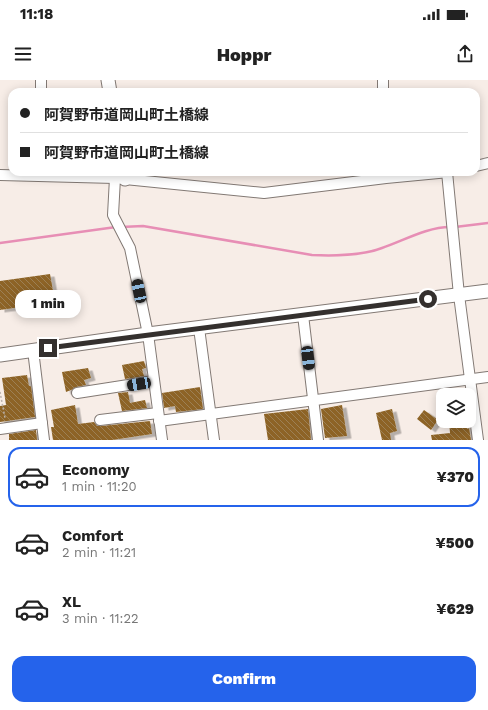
<!DOCTYPE html>
<meta charset="utf-8">
<style>
:root{--surface:#fff;--page:#f6f6f6;--text:#222;--muted:#767676;--line:#e0e0e0;--accent:#2563eb}
body{margin:0;font-family:"Work Sans","Noto Sans JP",sans-serif;background:var(--page);color:var(--text);height:100vh;display:flex;flex-direction:column;font-size:15px;white-space:nowrap}
*{box-sizing:border-box;margin:0}
p{font-size:13px;color:var(--muted)}
.icon{flex:none;width:22px;height:22px;fill:none;stroke:currentColor;stroke-width:2;stroke-linecap:round;stroke-linejoin:round}
.map{position:relative;height:360px;overflow:hidden}
.sheet{display:flex;flex-direction:column;background:var(--surface);flex:1}
.sheet>*{flex:none}
.top-card{position:absolute;left:8px;top:8px;width:472px;height:88px;border-radius:12px;box-shadow:0 2px 10px #0003;display:grid;align-content:center;height:88px;padding:0 12px;background:var(--surface)}
.tools{position:absolute;left:436px;top:308px;display:grid;gap:8px}
.tools a{display:grid;place-items:center;width:40px;height:40px;border-radius:8px;background:var(--surface);box-shadow:0 2px 10px #0003;font-size:20px}
.end{position:absolute;width:18px;height:18px;margin:-9px;border:5px solid #34302e;background:#fff;box-shadow:0 0 0 2px #fff}
.from{border-radius:50%}
.bubble{position:absolute;height:28px;border-radius:12px;background:var(--surface);box-shadow:0 2px 10px #0003;font-size:13px;font-weight:800;line-height:28px;text-align:center}
.car{position:absolute;width:12px;height:24px;margin:-12px -6px;border-radius:5px;box-shadow:0 0 3px 1px #0007;background:linear-gradient(#222 24%,#8ab4d8 0 40%,#222 0 76%,#8ab4d8 0 86%,#222 0)}
.top-card b{display:flex;align-items:center;gap:14px;height:38px;font-size:15px}
.top-card b+b{border-top:1px solid var(--line)}
.top-card i{width:10px;height:10px;background:var(--text)}
ul{padding:7px 0 0;list-style:none}
li{display:flex;align-items:center;gap:12px;height:60px;margin:0 8px 6px;padding:0 4px;border:2px solid transparent;border-radius:12px}
li div{flex:1}
li b{display:block;font-size:15px}
li em{font-style:normal;font-weight:800}
li.active{border-color:var(--accent)}
li>.icon{width:36px;height:36px;stroke-width:1.5}
.action{display:flex;gap:8px;margin-top:auto;padding:8px 12px}
.action a{flex:1;height:46px;border-radius:12px;background:var(--accent);color:#fff;font-size:16px;font-weight:800;line-height:46px;text-align:center}
.status{display:flex;justify-content:space-between;align-items:center;height:28px;padding:0 20px;background:var(--surface);direction:ltr}
.status svg{height:11px;fill:currentColor}
header{display:flex;justify-content:space-between;align-items:center;height:52px;padding:0 12px;background:var(--surface);font-size:18px;font-weight:800}
.map>svg:first-child{display:block}
</style>
<div class="status"><b>11:18</b><svg viewBox="0 0 49 12"><path d="M0 12V9h3v3zM5 12V6h3v6zM10 12V3h3v9zM15 12V0h3v12zM26 1h20v11H26zM47 4h2v5h-2z"/></svg></div>
<header><svg class="icon" aria-label="menu" viewBox="0 0 24 24"><path d="M4 6h16M4 12h16M4 18h16"/></svg>Hoppr<svg class="icon" aria-label="share" viewBox="0 0 24 24"><path d="M12 15V3M7 8l5-5 5 5M5 13v7h14v-7"/></svg></header>
<div class="map">
<svg width="488" height="360" viewBox="0 0 488 360">
<defs>
<pattern id="building-back-hatch" width="6" height="6" patternUnits="userSpaceOnUse"><rect width="6" height="6" fill="#8d6426"/><path d="M-1 5l2 2M0 0l6 6M5-1l2 2" fill="none" stroke="#9d8054"/></pattern>
<filter id="shadow"><feDropShadow dx="4.5" dy="2.5" stdDeviation="0" flood-color="#0004"/></filter>
</defs>
<rect width="100%" height="100%" fill="#f7ede7"/>
<g fill="none" stroke-linecap="round" stroke-linejoin="round">
<g stroke="#e78eb5" stroke-width="2.5">
<path d="M121 147 143 146 312 175C334 176 361 176 382 168 403 161 427 147 450 147"/>
<path d="M455 147 488 143"/>
<path d="M0 163 116 147"/>
</g>
</g>
<g fill="url(#building-back-hatch)" filter="url(#shadow)">
<path d="M50 194 55 222 0 230V201Z"/>
<path d="M144 281 146 288 142 289 144 296 125 299 122 285Z"/>
<path d="M88 288 91 298 84 300 86 305 76 307 71 310 66 312 62 292Z"/>
<path d="M27 295 29 306H31L35 337 0 342V326L6 325 2 298Z"/>
<path d="M200 307 203 329 176 332 175 326 164 328 162 313Z"/>
<path d="M128 312 130 323 145 320 147 328 122 331 118 313Z"/>
<path d="M75 325 78 344 94 342 97 346H101L150 341 152 354 112 360H53L51 347H54L51 330Z"/>
<path d="M342 325 347 356 325 358 321 329Z"/>
<path d="M308 329 311 360H268L264 334Z"/>
<path d="M392 329 397 351 390 353 391 360H382L376 333Z"/>
<path d="M424 330 438 340 431 350 417 339Z"/>
<path d="M449 341H466L467 349 469 348 471 360H432L431 355 450 353Z"/>
<path d="M36 350 37 360H9V354Z"/>
</g>
<g fill="none" stroke-linecap="round" stroke-linejoin="round">
<defs>
<g id="minor">
<path d="M41 0V12"/>
<path d="M383 0V12"/>
<path d="M476 86 488 83"/>
<path d="M447 92 459 215 478 360"/>
<path d="M0 95 115 98 264 113 386 98 449 92"/>
<path d="M115 98 113 135 130 168 148 254 162 360"/>
<path d="M303 235 318 360"/>
<path d="M199 248 214 360"/>
<path d="M33 270 44 360"/>
<path d="M77 313 154 301"/>
<path d="M100 340 158 333"/>
<path d="M159 341 488 297"/>
<path d="M0 349 42 343"/>
</g>
<g id="tertiary">
<path d="M108 0 110 12"/>
<path d="M124 92 125 99"/>
<path d="M0 275 148 254 488 211"/>
</g>
</defs>
<use href="#minor" stroke="#827974" stroke-width="12"/>
<use href="#tertiary" stroke="#827974" stroke-width="15"/>
<path stroke="#bab2ae" stroke-width="1.5" stroke-dasharray="2 2" stroke-linecap="butt" d="M0 312 5 338"/>
<use href="#minor" stroke="#fff" stroke-width="10"/>
<use href="#tertiary" stroke="#fff" stroke-width="13"/>
</g>
<g fill="none" stroke-linecap="round" stroke-linejoin="round">
<path stroke="#34302e" stroke-width="5" d="M48 268 428 219"/>
</g>
</svg>
<div class="tools">
<a><svg class="icon" aria-label="layers" viewBox="0 0 24 24"><path d="M12 4l9 5-9 5-9-5zM3 14l9 5 9-5"/></svg></a>
</div>
<i class="end from" style="left:428px;top:219px"></i>
<i class="end" style="left:48px;top:268px"></i>
<div class="bubble" style="left:15px;top:210px;width:66px">1 min</div>
<i class="car" style="left:139px;top:211px;rotate:348deg"></i>
<i class="car" style="left:308px;top:278px;rotate:173deg"></i>
<i class="car" style="left:139px;top:304px;rotate:261deg"></i>
<div class="top-card">
<b><i class="from"></i>阿賀野市道岡山町土橋線</b>
<b><i></i>阿賀野市道岡山町土橋線</b>
</div>
</div>
<section class="sheet">
<ul>
<li class="active"><svg class="icon" aria-label="car" viewBox="0 0 24 24"><path d="M5 17H2v-5l4-1 3-4h7l3 4 3 1v5h-3M9 17h6M6 11h13"/><circle cx="7" cy="17" r="2"/><circle cx="17" cy="17" r="2"/></svg><div><b>Economy</b><p>1 min · 11:20</p></div><em>¥370</em></li>
<li><svg class="icon" aria-label="car" viewBox="0 0 24 24"><path d="M5 17H2v-5l4-1 3-4h7l3 4 3 1v5h-3M9 17h6M6 11h13"/><circle cx="7" cy="17" r="2"/><circle cx="17" cy="17" r="2"/></svg><div><b>Comfort</b><p>2 min · 11:21</p></div><em>¥500</em></li>
<li><svg class="icon" aria-label="car" viewBox="0 0 24 24"><path d="M5 17H2v-5l4-1 3-4h7l3 4 3 1v5h-3M9 17h6M6 11h13"/><circle cx="7" cy="17" r="2"/><circle cx="17" cy="17" r="2"/></svg><div><b>XL</b><p>3 min · 11:22</p></div><em>¥629</em></li>
</ul>
<div class="action"><a>Confirm</a></div>
</section>
